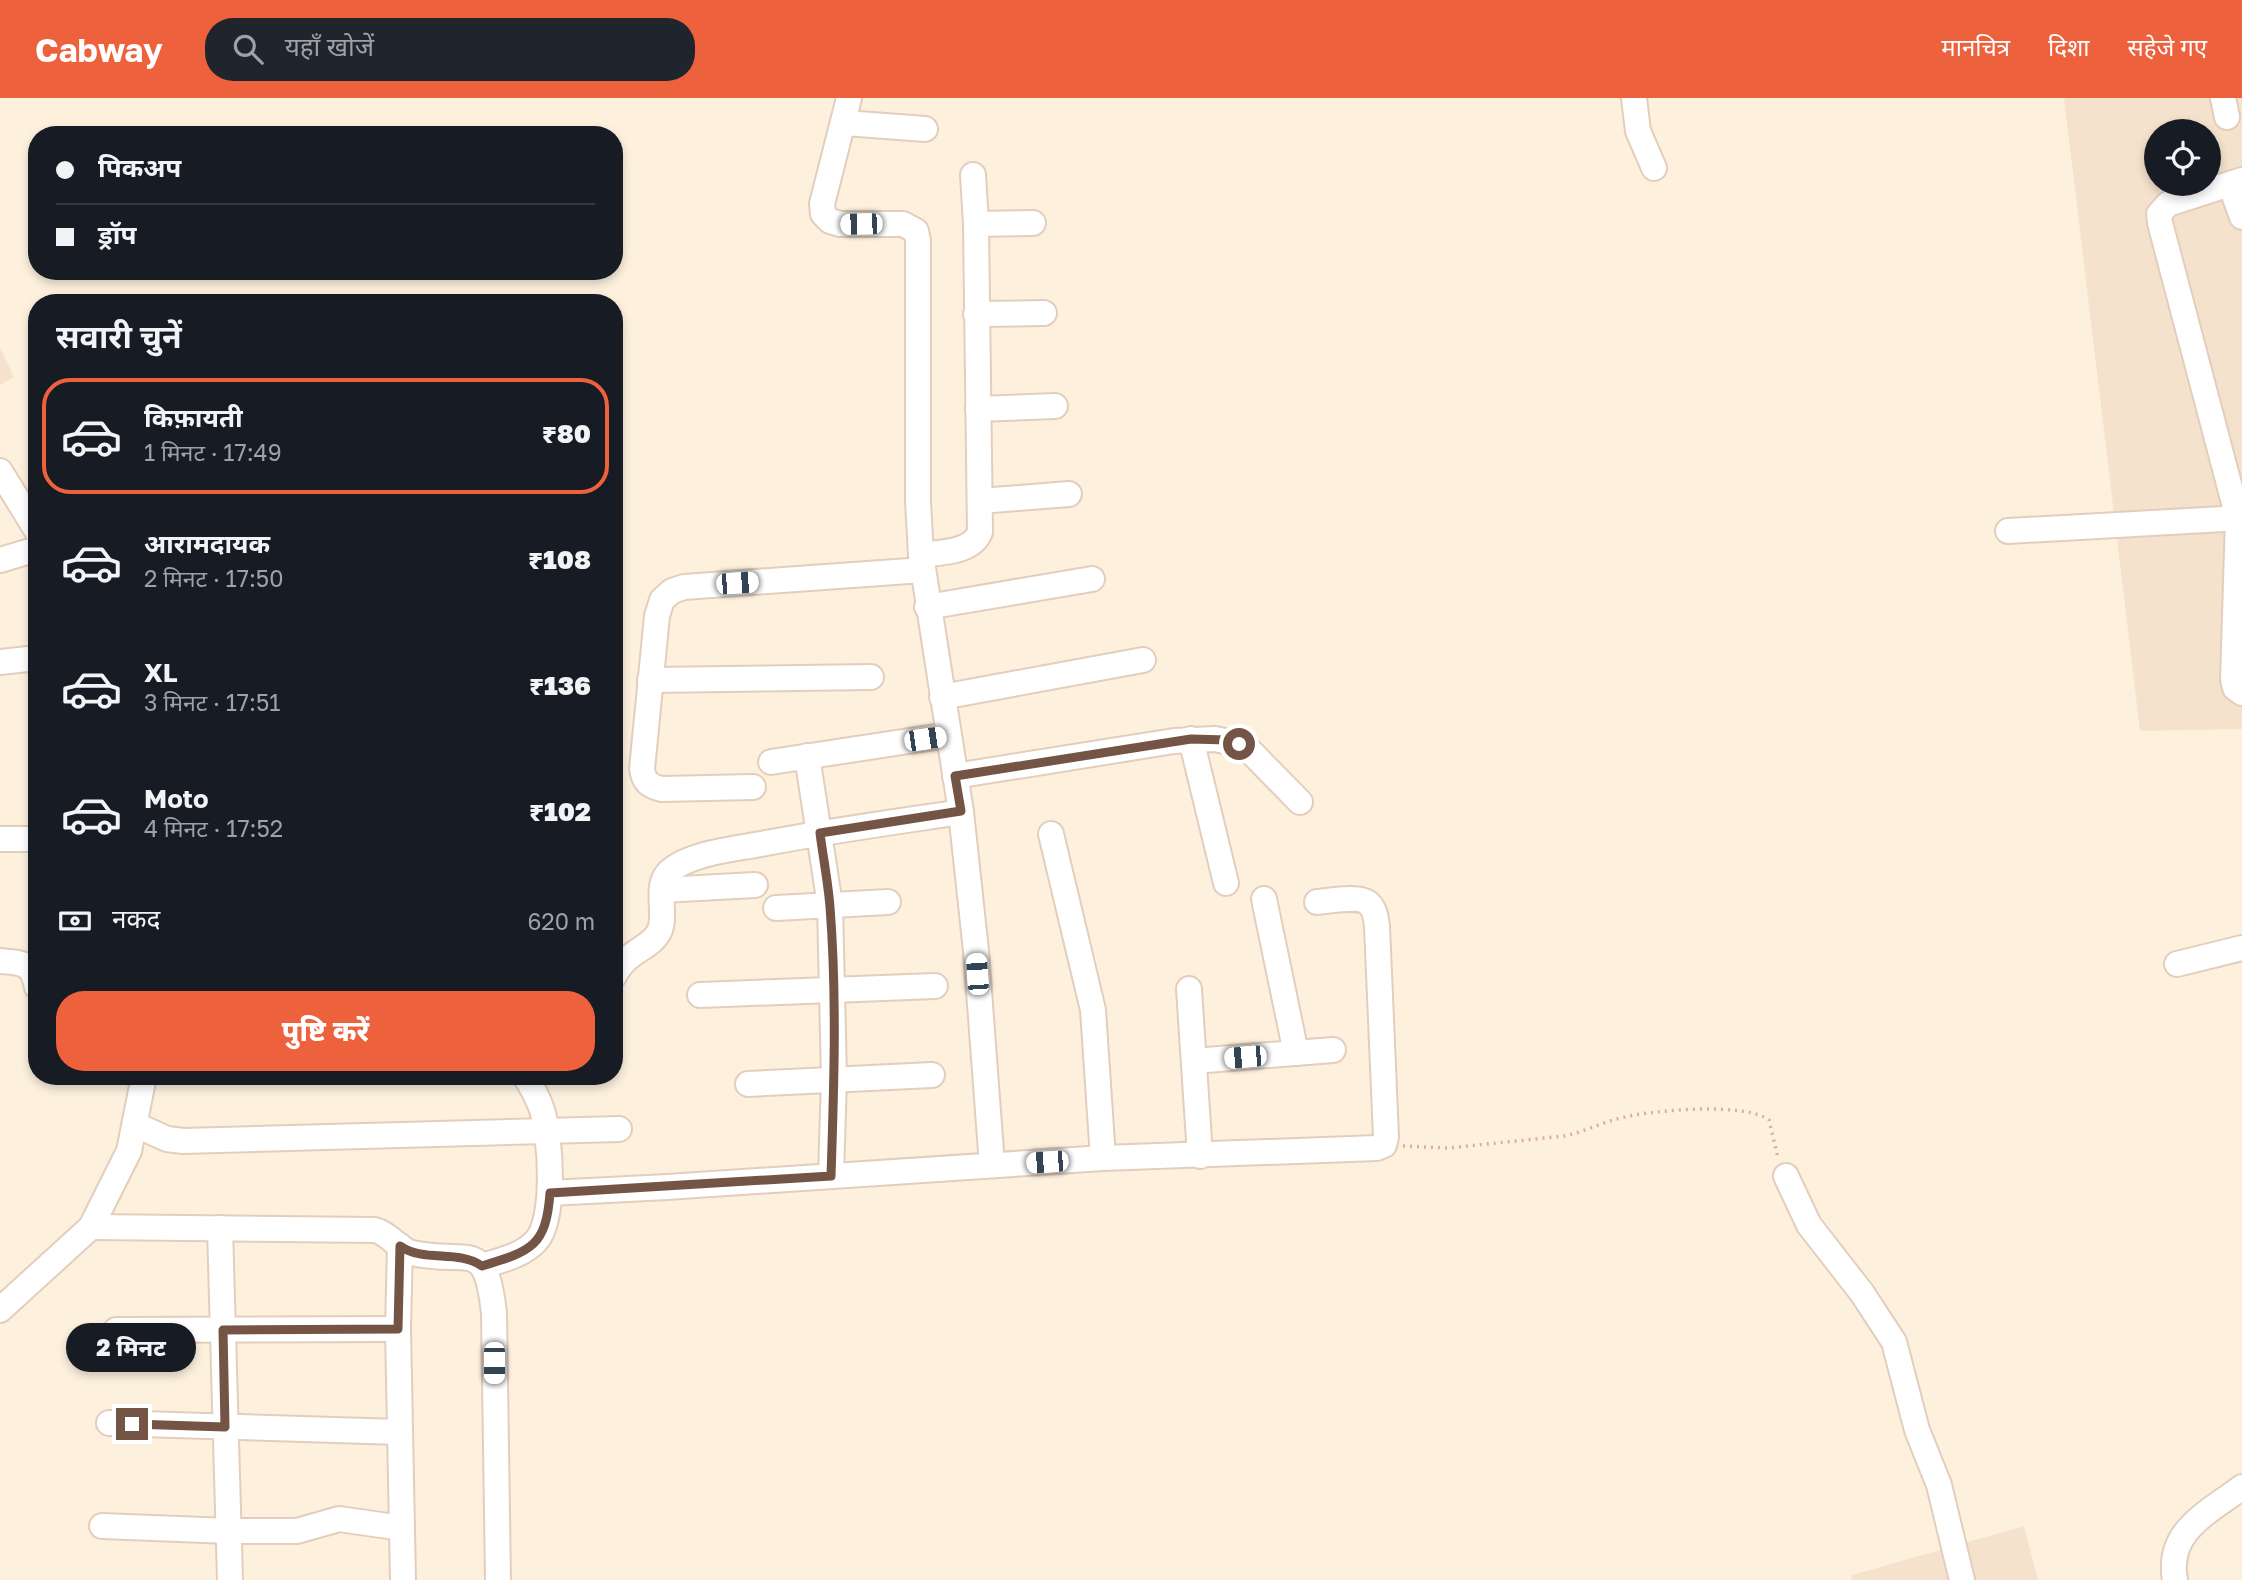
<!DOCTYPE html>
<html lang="hi">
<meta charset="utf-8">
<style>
:root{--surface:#171b24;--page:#20242c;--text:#f1f3f6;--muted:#9ea1a6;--line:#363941;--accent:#ee613d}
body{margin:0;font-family:"Golos Text","Noto Sans Devanagari",sans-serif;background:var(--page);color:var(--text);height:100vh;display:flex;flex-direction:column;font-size:26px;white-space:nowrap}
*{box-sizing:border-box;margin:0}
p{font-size:23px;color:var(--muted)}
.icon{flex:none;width:38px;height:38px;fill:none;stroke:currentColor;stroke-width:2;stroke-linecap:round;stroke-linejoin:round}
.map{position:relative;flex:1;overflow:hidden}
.side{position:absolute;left:28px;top:196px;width:595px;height:791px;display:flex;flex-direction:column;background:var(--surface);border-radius:28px;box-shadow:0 4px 10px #0003}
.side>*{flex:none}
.guide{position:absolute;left:28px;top:28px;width:595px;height:154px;border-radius:28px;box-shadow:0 4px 10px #0003;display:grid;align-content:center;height:154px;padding:0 28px;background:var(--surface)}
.buttons{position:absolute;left:2144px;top:21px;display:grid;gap:14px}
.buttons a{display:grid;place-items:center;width:77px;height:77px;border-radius:50%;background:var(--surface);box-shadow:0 4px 10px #0003;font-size:35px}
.end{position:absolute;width:32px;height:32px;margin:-16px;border:9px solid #745545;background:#fff;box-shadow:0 0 0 4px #fff}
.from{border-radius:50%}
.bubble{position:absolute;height:49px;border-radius:24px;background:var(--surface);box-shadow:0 4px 10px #0003;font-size:23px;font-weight:800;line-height:49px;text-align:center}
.car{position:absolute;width:21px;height:42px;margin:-21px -10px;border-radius:9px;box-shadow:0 0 5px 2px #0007;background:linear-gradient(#fff 24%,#345 0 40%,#fff 0 76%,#345 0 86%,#fff 0)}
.guide b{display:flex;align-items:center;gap:24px;height:66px;font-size:26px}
.guide b+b{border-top:2px solid var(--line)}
.guide i{width:18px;height:18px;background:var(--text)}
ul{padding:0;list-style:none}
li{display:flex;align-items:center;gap:21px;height:116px;margin:0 14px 10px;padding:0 14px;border:4px solid transparent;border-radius:28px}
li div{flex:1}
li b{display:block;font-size:26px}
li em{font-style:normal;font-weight:800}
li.on{border-color:var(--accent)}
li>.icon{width:63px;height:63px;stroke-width:1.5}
h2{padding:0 28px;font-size:32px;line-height:84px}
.pay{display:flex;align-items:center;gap:18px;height:77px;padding:0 28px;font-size:26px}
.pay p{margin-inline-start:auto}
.cta{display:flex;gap:14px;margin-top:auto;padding:14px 28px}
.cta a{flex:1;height:80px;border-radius:28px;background:var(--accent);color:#fff;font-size:28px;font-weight:800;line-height:80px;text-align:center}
header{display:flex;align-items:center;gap:42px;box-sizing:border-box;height:98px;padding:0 35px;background:var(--accent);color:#fff}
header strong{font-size:33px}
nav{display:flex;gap:38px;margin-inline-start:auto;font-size:24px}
.search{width:490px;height:63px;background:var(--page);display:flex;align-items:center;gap:18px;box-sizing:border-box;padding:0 24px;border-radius:28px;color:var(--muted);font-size:26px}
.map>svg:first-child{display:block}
</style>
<header>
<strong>Cabway</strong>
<div class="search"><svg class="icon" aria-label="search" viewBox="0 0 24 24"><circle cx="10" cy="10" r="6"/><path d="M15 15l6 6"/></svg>यहाँ खोजें</div>
<nav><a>मानचित्र</a><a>दिशा</a><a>सहेजे गए</a></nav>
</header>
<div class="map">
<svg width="2242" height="1482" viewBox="0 0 2242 1482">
<rect width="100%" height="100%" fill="#fdf1de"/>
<g fill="#f5e2cc" fill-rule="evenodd">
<path d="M2064 0H2242V631L2140 633ZM2156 33H2208V86H2156Z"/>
<path d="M0 250 14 279 0 287Z"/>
<path d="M2024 1428 2038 1482H1851L1852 1477Z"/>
</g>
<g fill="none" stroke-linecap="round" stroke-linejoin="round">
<defs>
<g id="minor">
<path d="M849 0 822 106 823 116 830 123 840 126H903L916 133 918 143V403L921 457 961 714 976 853 992 1067"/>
<path d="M1634 0 1638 33 1654 70"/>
<path d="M2223 0 2227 19"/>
<path d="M845 25 925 31"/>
<path d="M2242 82 2168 106 2159 116 2160 125 2238 420 2233 581 2235 590 2242 595"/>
<path d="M2230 86 2242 119"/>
<path d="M976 126 1033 125"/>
<path d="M976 216 1044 215"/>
<path d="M978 311 1055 308"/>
<path d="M0 373 37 433"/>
<path d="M980 403 1069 396"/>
<path d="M2008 433 2242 420"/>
<path d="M921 457C940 454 972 455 980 434L976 126 973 77"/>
<path d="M0 462 37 451"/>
<path d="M927 509 1092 481"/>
<path d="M0 564 37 560"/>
<path d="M650 582 871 579"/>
<path d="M942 599 1143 562"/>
<path d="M1191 641 1226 785"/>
<path d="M807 658 830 807 834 981 831 1078"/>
<path d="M771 664 948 637"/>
<path d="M955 678 1174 643 1215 641 1239 646 1251 654 1300 704"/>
<path d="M753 689 662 691C649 688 644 684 642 671L657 518 662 502 672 493 684 489 923 472"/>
<path d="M1051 736 1093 912 1103 1060"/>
<path d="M0 741H37"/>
<path d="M662 792 755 787"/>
<path d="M1264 801 1296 955"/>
<path d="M776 810 888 804"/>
<path d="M0 863C23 865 32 864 37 889"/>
<path d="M2177 866 2242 850"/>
<path d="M614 878C626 853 650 851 659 834 668 816 653 788 670 773 690 755 735 751 761 746 827 733 894 724 961 714"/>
<path d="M1189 891 1200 1058"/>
<path d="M700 897 935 888"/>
<path d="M1194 963 1333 952"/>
<path d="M748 986 932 977"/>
<path d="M136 1027 167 1041 183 1043 619 1031"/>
<path d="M1786 1078 1809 1127 1862 1195 1894 1244 1917 1332 1939 1387 1962 1482"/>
<path d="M550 1095 667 1089 1103 1060 1377 1050 1384 1047 1386 1039 1377 828C1376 821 1375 811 1369 806 1361 797 1329 803 1317 804"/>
<path d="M91 1129 375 1132C390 1136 398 1151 412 1155 469 1168 485 1137 494 1215L498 1482"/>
<path d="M220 1130 230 1482"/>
<path d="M400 1148 398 1231 403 1482"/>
<path d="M483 1168C501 1162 522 1158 536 1143 556 1122 551 1039 542 1012 538 1000 532 989 525 978"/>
<path d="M0 1212 91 1129 129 1053 144 978"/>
<path d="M116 1232 398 1231"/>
<path d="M109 1325 400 1334"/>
<path d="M102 1428 229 1433H297L339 1421 402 1430"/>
<path d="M2175 1482C2166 1433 2208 1415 2242 1389"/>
</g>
</defs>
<use href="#minor" stroke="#e3cebd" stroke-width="28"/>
<path stroke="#d8b098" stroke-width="3.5" stroke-dasharray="2 5" stroke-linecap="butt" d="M1403 1048 1449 1050 1564 1038C1585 1034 1604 1023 1625 1019 1655 1012 1745 1004 1769 1022L1778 1060"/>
<use href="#minor" stroke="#fff" stroke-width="24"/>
</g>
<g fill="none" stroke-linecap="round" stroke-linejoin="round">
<path stroke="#745545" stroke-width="9" d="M132 1326 225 1329 223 1232 398 1231 400 1148C425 1165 457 1151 482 1168 531 1153 546 1149 550 1095L831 1078C834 989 837 898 830 809 828 784 823 759 820 735L961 713 955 678 1191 641 1227 642 1239 646"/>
</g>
</svg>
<div class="buttons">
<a><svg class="icon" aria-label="locate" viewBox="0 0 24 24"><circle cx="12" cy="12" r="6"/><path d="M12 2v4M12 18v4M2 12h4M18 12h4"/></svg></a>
</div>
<i class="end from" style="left:1239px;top:646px"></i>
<i class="end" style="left:132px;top:1326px"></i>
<div class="bubble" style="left:66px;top:1225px;width:130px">2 मिनट</div>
<i class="car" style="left:861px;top:126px;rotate:269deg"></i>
<i class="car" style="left:737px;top:485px;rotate:86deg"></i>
<i class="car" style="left:925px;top:641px;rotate:82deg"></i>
<i class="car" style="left:977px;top:876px;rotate:356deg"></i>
<i class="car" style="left:1245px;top:959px;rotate:265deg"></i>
<i class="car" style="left:1047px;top:1064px;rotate:266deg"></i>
<i class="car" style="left:494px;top:1265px;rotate:180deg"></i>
<div class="guide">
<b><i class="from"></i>पिकअप</b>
<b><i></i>ड्रॉप</b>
</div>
<section class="side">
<h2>सवारी चुनें</h2>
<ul>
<li class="on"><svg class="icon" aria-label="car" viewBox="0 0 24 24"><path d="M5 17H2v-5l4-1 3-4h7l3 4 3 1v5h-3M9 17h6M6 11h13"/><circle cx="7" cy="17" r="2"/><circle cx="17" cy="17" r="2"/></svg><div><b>किफ़ायती</b><p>1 मिनट · 17:49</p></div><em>₹80</em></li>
<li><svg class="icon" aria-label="car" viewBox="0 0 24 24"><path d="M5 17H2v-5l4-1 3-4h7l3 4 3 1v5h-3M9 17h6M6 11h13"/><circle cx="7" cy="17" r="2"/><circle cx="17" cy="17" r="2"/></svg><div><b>आरामदायक</b><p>2 मिनट · 17:50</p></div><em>₹108</em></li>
<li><svg class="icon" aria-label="car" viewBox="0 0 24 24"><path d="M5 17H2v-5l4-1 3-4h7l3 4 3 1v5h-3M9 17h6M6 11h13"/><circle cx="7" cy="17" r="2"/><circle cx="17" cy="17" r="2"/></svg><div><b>XL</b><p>3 मिनट · 17:51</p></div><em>₹136</em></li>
<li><svg class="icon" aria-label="car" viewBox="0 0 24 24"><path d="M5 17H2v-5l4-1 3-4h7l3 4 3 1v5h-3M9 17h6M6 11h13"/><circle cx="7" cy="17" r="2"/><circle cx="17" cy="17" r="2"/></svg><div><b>Moto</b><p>4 मिनट · 17:52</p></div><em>₹102</em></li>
</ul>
<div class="pay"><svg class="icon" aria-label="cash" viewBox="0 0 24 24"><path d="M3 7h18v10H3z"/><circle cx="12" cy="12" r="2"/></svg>नकद<p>620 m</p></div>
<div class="cta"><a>पुष्टि करें</a></div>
</section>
</div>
